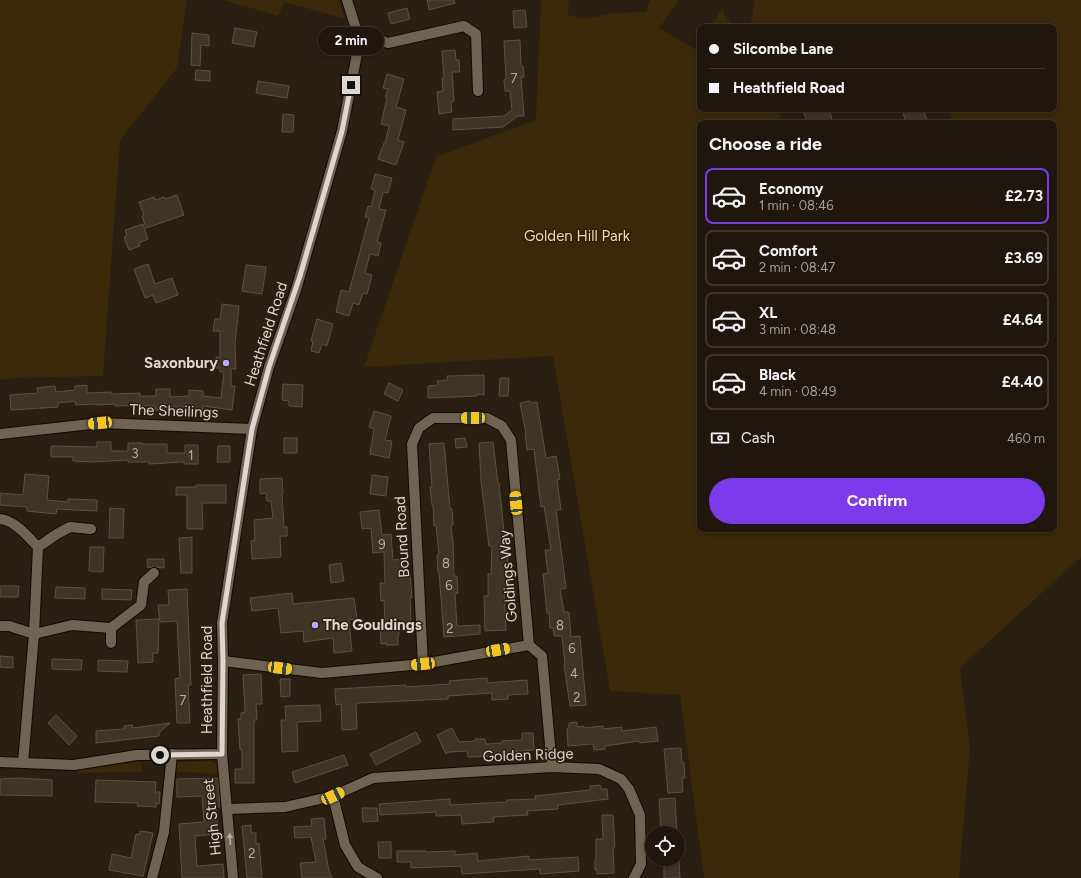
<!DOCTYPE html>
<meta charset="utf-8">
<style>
:root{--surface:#20170c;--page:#282015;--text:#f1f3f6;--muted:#a29f9d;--line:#3d362d;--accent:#7c3aed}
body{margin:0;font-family:Figtree,sans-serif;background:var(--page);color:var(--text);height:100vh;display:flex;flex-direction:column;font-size:15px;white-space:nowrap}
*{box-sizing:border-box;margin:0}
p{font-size:13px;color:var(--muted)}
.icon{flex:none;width:22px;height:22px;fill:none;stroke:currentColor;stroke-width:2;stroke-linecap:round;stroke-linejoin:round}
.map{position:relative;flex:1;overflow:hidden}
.panel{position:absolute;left:697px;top:120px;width:360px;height:412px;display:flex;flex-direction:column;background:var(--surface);border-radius:8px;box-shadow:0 2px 6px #0003,0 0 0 1px var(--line)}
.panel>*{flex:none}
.hud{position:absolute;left:697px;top:24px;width:360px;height:88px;border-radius:8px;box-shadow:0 2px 6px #0003,0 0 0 1px var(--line);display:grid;align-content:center;height:88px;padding:0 12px;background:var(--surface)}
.buttons{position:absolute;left:645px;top:826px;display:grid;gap:8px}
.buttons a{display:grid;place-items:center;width:40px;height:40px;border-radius:50%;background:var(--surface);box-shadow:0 2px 6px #0003,0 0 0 1px var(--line);font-size:20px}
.end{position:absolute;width:18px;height:18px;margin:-9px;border:5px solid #ded7cd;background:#111;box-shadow:0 0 0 2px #111}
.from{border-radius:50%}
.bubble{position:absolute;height:28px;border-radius:14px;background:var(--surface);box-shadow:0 2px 6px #0003,0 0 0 1px var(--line);font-size:13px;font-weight:700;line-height:28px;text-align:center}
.car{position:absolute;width:12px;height:24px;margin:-12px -6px;border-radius:5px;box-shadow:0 0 3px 1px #0007;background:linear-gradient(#f5c518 24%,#345 0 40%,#f5c518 0 76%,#345 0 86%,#f5c518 0)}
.hud b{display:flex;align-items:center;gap:14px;height:38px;font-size:15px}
.hud b+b{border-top:1px solid var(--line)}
.hud i{width:10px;height:10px;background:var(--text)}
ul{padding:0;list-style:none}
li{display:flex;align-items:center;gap:12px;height:56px;margin:0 8px 6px;padding:0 4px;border:2px solid var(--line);border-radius:8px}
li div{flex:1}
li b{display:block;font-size:15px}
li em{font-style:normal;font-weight:700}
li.current{border-color:var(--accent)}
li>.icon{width:36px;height:36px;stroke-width:1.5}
h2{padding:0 12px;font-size:18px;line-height:48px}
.pay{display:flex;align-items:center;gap:10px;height:44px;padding:0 12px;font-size:15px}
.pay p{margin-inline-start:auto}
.primary-button{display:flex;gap:8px;margin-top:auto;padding:8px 12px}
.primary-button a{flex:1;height:46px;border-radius:24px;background:var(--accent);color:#fff;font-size:16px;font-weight:700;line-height:46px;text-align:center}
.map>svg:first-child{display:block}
</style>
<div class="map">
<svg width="1081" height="878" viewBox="0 0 1081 878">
<rect width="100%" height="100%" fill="#2a1f10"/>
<g fill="#3b2808">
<path d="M0 0H187L177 68 120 140 103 376 15 378 0 380Z"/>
<path d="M223 0H339L345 19 285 2 278 16Z"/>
<path d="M541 0H569L568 15 584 19 613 13 646 12 650 0H679L659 28 698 51 700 47V109H778L782 123H700V529H1054V123H953L949 109H1054V27H750L755 0H1081V557L960 668 970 748 959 878H704L680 695 610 691 553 356 364 367 436 157 536 120Z"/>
<path d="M722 8 725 16 736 27H711Z"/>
<path d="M211 761 218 766 223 774 175 772 178 762Z"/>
<path d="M140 762 142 764V772L79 773V770Z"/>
</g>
<g fill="#403525" stroke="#5d5140">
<path d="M427 0H454L455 3 429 10Z"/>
<path d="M407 8 410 19 391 24 388 13Z"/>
<path d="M525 10 527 27 514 28 513 11Z"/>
<path d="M235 28 257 32 254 47 232 43Z"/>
<path d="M192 33 209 35V46L201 45 200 66 191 65Z"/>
<path d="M520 40 521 66H523L524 77H521L524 116H518L503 127 453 130V119L504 116 512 110 510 91H505L504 80 506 79 504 41Z"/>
<path d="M455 50 456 60H459L460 72H452L454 101 451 102 452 112 439 114 437 92 443 91 442 78H444L442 51Z"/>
<path d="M196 70 210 71V81L195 80Z"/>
<path d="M387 74 404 79 396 107 406 110 398 140 404 142 396 165 378 159 384 143H385L389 126 381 124 387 98 385 97 388 89 383 88Z"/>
<path d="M258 81 289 86 287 98 256 93Z"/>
<path d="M803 109H829L833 123H807Z"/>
<path d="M902 109H923L928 123H906Z"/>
<path d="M283 114 294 115 293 132H282Z"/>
<path d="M375 174 392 178 388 193 383 192 379 209 386 210 377 242 381 243 378 256 370 254 365 273 372 275 367 294 363 293 359 305 353 303 349 316 336 312 341 290 349 292 356 266 369 218 365 217 368 206 371 207 375 190 371 189Z"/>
<path d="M177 195 184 215 146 228 142 216 144 215 139 202 154 197 155 200 164 197 165 199Z"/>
<path d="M143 224 148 239 139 243 140 246 129 250 124 237 127 236 125 230Z"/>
<path d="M148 264 155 284 172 278 178 295 156 303 153 295 145 298 134 269Z"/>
<path d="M246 265 266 267 262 294 242 291Z"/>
<path d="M222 304 239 306 235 344 236 369H231V386H235L232 410 203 406 202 412 188 411V407H170V410H155V406H144V405L115 406V404L97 405V404L76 405 75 401 58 403V407L11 410 10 395 38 393 37 388 55 386 56 392 75 390V386L87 385V393L111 392V394L140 393V396H156V389H170V397L189 396V390L203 391V396L221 398 224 372H220V368H216V357L220 358V331H213L215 319H220Z"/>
<path d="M317 319 333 324 327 346 322 344 319 353 311 351 313 341H311Z"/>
<path d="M484 375V395L477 394V396L428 398V386L438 385 437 381 448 380 447 376Z"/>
<path d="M500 378H509L508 396H499Z"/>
<path d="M389 383 403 390 398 401 384 394Z"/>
<path d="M283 384 303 385 302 407 289 406V401L282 400Z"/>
<path d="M530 401 531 403 537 402 546 458 556 456 560 479 557 480 561 510H556L566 588 560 589 564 612H569L571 637 580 636 586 705 570 706 564 665H565L562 636H554L553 628H550L549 613H547L543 574 548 573 545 550H551L544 506 541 507 534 449 527 450 525 433H526L520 403Z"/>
<path d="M374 411 391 416 385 440 392 441 389 458 370 454 374 429 369 427Z"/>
<rect x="284" y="438" width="13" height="15"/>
<path d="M465 438 467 447 456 448 455 439Z"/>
<path d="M97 442H111V451H128V443H142V444H167V453H185V445H198V464H184V462L149 464V462H128V460L93 462 73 461V457H51V446L97 447Z"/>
<path d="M493 442 498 483H499L506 552 508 553 507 574H509V591H504L506 630 485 631 484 596H488V574H491L492 546H489L481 481 479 443Z"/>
<path d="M444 443 450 509H452L453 525H451L453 542 454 576H457L458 593 455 594 457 626 480 625V634L444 637 439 572H438L437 555H439L436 526H434L433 505H432L430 487H432L429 444Z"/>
<path d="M218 446H230V462H217Z"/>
<path d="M25 474 49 476 47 500 68 502V499L97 500V511L57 509 56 514 27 511V507L0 505V493L23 495Z"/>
<path d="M372 475 388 477 386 496 370 494Z"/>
<path d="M282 478 283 493H282L284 527H287V536H280L281 557 252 559 251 541 255 540 254 520 273 518 271 501H267L266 493 260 494V479Z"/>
<path d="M196 485H226V503H202L203 529H187V495H176V487H196Z"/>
<path d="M110 508 124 509 123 538H109Z"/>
<path d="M379 510 382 535 391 534 393 560 401 559V574L410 573 412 598H410L411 622 399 623V635L398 636V645H386V643L381 644 380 627H385L384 600 381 601 380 583H385L384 552 373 553 371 528 362 529 360 512Z"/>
<path d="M192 537V573H181L179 538Z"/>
<path d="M90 547H104L103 572 89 571Z"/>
<path d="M147 559H164V568L153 567 148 568Z"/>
<path d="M341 563 344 581 331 583 329 565Z"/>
<path d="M0 586H19L18 597H0Z"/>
<path d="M56 587 85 588V599L55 598Z"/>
<path d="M102 589 132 590 131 600 102 599Z"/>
<path d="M187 589 191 685H188L190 723H177L175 679 180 678 177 621 160 622 158 605H169L168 590Z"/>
<path d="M292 593 293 604 354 598 357 619 349 620 352 651 334 653 333 638 304 642 303 631 281 633 278 608 252 611 250 598Z"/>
<path d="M159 619 158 653H153V662L138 663 136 620Z"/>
<path d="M0 656 13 657V668L0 667Z"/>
<path d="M52 659 82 660 81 670 52 669Z"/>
<path d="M98 660 128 661 127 672 98 671Z"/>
<path d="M261 674 262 704H256L257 720H254V783H235V769H242V750H240L238 719H241V713L245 712 243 675Z"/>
<path d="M487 678V683L527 680 528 694 508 695V699L492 700V693L448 696V699L359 703 356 704 357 729 342 730 341 704 336 705 335 689 406 685V687L450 684 449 681Z"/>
<path d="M280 679H290V696L281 697Z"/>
<path d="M320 705 321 721 297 722 298 751 282 752 281 720H286L285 706Z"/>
<path d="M56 715 77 736 69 745 48 723Z"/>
<path d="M577 722V727L584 726V728L603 726V729L622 727V731L656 727 658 741 640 743 639 741 605 746V749L594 750 593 744 568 746 567 728H569V723Z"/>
<path d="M170 723 159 733V736L96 743V731L124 729V726L132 725 133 728Z"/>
<path d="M452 728 459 742 475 741V739H485L486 744 502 743V741L522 740V733H533L534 750 510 752V755L494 756 468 757 467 751 449 752 446 754 437 735Z"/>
<path d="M416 732 421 742 376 765 370 754Z"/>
<path d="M681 748 682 763H684L685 778H682L683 792 668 793 664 749Z"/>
<path d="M344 755 348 765 295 783 292 772Z"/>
<path d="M18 778 52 780V796L0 795V779Z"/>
<path d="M218 778 220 807H216L218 834 195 836 197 866 223 864 224 878H182L179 824 204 822 202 796 177 797V779Z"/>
<path d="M96 780 156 782 155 792H160L159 804 156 803V807L137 806 138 803 95 802Z"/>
<path d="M600 785 601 789H607L608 799 558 805V809L527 811 528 815 493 817 494 822 462 824 461 815 436 816V812L380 815 379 804 450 799V805L507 802V800L536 799 535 796 590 790V786Z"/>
<path d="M675 798 677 833H661L659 799Z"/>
<path d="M362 808H377L378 821 363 822Z"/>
<path d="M602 815H613L615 847H613L614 873 597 874V870H595V860H596V839H603Z"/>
<path d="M324 818 326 839H323L329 871 332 878H302L300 863 316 862 311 837 295 838 294 827 312 826 311 819Z"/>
<path d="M251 825V833H256V844L259 843 262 878H247L242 826Z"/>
<path d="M140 831 153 833 143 876 109 870 112 854 131 858 136 834 139 835Z"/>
<path d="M378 842H391V858H379Z"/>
<path d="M397 851H426V852L455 851V855L477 853 478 861 529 856V860L578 857 579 871 540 874V869L462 874 461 866 411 868V862H397Z"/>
<path d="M664 859H679L680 878H664Z"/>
</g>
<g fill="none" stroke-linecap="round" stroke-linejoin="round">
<defs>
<g id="minor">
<path d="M357 32 388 43 464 26 476 34 478 91"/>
<path d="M0 434 100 423 252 429"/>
<path d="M0 519C16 521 28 537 38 547L57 534 70 527 91 529"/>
<path d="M0 626H9L34 634 72 625 111 628"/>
<path d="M111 643V628L141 605 144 582 154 573"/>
<path d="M223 661 322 673 423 664 529 645"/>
<path d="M423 664 412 444 419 428 433 418H487L502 426 511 440 529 645 542 656 552 767"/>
<path d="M0 762 74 765 137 755 222 754"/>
<path d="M23 763 34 634 38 547"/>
<path d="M333 796 345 845 358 867 377 878"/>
<path d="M228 809 285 807 333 796 373 778 552 767 599 769 621 779 629 789 640 815 641 864 634 878"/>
<path d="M152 878 164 832 172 754"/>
<path d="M233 878 222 754 223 661 222 623 252 429 269 367 296 290 342 131 357 54V32L347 0"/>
</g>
</defs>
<use href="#minor" stroke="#120900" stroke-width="12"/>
<use href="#minor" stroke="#6f6351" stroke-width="10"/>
</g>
<defs><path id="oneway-solid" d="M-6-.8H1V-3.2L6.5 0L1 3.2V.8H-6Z"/></defs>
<use fill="#b7aea2" href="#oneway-solid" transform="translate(230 839) rotate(-94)"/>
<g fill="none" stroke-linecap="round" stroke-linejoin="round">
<path stroke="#ded7cd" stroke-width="5" d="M160 755 222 754 223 661 222 623 252 429 269 367 300 276 342 131 351 85"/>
</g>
<g fill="#b1adfa" stroke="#2a1f10" stroke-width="1.5">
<circle cx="226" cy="363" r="4"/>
<circle cx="315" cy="625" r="4"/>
</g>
<g text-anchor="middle" stroke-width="3" stroke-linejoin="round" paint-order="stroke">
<g font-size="13" fill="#b6aea3">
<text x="514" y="83">7</text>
<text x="135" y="458">3</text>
<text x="191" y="460">1</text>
<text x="382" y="549">9</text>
<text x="446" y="568">8</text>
<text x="449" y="590">6</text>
<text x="560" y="630">8</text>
<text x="450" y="633">2</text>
<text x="572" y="653">6</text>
<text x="574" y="678">4</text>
<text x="577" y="702">2</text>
<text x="183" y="705">7</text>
<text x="252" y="858">2</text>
</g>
<g font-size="15" fill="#ffd79f" stroke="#2a1f10">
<text x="577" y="241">Golden Hill Park</text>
</g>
<g font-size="15" fill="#ded7cd" stroke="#2a1f10">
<text transform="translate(266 334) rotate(-72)" y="5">Heathfield Road</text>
<text transform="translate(174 411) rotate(2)" y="5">The Sheilings</text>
<text transform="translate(402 537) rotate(-93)" y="5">Bound Road</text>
<text transform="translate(508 576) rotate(-95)" y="5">Goldings Way</text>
<text transform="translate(207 680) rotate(-90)" y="5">Heathfield Road</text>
<text transform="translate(528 755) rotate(-2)" y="5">Golden Ridge</text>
<text transform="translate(212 817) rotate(-96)" y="5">High Street</text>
</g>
<g font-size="15" font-weight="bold" fill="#ded7cd" stroke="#2a1f10" text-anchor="end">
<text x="218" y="368">Saxonbury</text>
<text x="323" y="630" text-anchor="start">The Gouldings</text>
</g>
</g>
</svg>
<div class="buttons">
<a><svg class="icon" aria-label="locate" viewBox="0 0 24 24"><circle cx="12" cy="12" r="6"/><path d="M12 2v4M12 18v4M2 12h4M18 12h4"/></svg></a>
</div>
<i class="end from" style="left:160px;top:755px"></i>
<i class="end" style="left:351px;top:85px"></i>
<div class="bubble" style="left:318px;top:27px;width:66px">2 min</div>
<i class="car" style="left:473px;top:418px;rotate:270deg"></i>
<i class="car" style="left:100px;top:423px;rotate:264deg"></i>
<i class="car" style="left:516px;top:503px;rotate:355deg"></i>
<i class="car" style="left:498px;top:650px;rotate:80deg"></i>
<i class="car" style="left:423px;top:664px;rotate:264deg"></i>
<i class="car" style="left:280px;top:668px;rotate:97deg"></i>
<i class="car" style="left:333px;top:796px;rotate:65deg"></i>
<div class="hud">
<b><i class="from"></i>Silcombe Lane</b>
<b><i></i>Heathfield Road</b>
</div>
<section class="panel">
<h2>Choose a ride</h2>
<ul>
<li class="current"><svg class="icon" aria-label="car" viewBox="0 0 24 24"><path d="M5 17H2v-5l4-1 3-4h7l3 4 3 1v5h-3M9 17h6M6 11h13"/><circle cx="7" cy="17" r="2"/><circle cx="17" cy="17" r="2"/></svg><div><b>Economy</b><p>1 min · 08:46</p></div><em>£2.73</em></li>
<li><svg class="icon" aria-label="car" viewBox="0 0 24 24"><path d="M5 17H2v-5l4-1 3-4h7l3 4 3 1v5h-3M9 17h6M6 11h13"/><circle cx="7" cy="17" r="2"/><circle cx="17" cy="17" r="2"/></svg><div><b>Comfort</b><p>2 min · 08:47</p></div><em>£3.69</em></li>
<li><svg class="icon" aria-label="car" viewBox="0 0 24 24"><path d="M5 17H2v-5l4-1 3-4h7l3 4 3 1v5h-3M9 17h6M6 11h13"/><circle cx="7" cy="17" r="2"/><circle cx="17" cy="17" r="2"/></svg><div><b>XL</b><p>3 min · 08:48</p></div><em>£4.64</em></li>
<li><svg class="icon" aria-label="car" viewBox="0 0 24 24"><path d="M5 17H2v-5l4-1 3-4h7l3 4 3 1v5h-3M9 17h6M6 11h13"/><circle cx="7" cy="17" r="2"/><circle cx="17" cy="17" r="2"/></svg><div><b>Black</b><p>4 min · 08:49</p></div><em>£4.40</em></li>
</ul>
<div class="pay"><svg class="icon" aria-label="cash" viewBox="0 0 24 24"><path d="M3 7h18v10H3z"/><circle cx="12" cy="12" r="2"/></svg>Cash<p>460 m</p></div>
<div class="primary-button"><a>Confirm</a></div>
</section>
</div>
